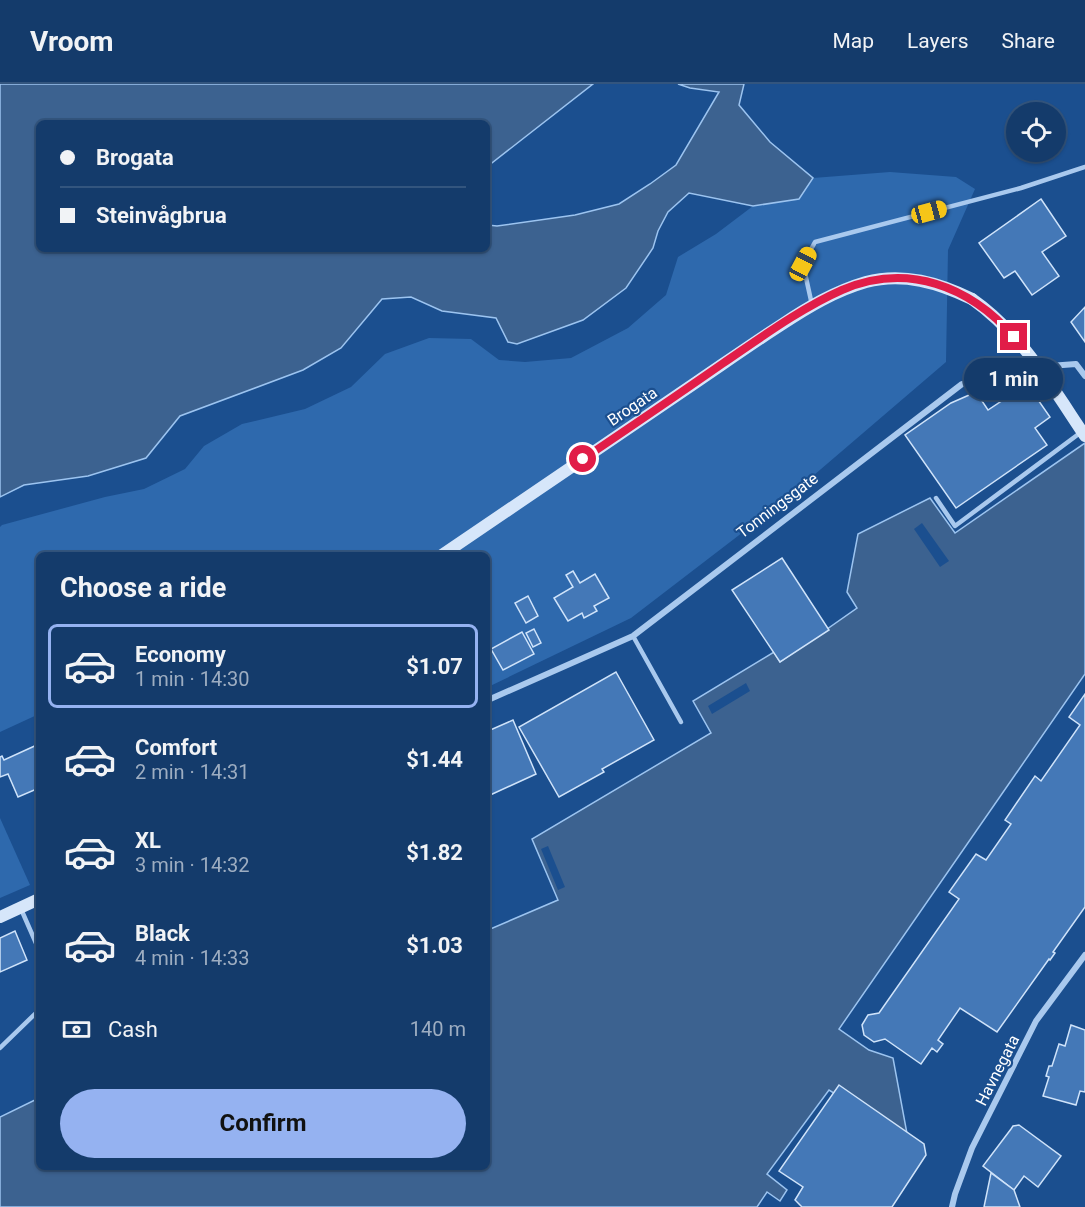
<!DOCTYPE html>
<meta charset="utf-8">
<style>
:root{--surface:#143b6b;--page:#1d4271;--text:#f1f3f6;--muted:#9dadc1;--line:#33557e;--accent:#95b2f1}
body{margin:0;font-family:Roboto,sans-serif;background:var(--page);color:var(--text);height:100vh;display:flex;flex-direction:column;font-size:22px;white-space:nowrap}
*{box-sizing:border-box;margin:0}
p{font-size:20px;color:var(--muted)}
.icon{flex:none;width:33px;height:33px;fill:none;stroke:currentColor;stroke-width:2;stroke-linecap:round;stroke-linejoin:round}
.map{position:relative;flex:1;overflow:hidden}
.drawer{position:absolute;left:36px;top:468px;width:454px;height:618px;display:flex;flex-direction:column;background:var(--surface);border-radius:9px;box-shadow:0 2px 4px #0004,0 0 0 2px var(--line)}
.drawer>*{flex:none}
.hud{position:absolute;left:36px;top:36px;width:454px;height:132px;border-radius:9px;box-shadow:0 2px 4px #0004,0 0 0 2px var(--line);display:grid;align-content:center;height:132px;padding:0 24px;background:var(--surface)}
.tools{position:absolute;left:1006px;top:18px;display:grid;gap:12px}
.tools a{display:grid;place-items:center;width:60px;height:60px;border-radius:50%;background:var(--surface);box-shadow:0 2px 4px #0004,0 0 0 2px var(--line);font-size:30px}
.end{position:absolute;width:27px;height:27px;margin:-14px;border:8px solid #e11d48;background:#fff;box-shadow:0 0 0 3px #fff}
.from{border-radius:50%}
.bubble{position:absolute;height:42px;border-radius:21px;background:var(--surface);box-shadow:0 2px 4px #0004,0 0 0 2px var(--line);font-size:20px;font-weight:700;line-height:42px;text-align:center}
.car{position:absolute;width:18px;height:36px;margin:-18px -9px;border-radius:8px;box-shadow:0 0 4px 2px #0007;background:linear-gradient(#f5c518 24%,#345 0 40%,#f5c518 0 76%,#345 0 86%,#f5c518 0)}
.hud b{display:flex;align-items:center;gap:21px;height:57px;font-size:22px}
.hud b+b{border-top:2px solid var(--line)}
.hud i{width:15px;height:15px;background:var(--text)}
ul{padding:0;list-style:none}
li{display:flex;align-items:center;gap:18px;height:84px;margin:0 12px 9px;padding:0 12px;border:3px solid transparent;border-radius:9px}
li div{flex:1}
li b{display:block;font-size:22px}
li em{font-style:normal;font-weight:700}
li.on{border-color:var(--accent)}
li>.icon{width:54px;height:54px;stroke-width:1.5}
h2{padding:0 24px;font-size:27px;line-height:72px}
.pay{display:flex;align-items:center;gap:15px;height:66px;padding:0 24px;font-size:22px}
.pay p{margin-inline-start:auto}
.cta{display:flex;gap:12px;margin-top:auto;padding:12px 24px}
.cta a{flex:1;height:69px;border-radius:36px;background:var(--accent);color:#111;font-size:24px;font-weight:700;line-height:69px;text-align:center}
header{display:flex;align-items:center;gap:36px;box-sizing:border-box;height:84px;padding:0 30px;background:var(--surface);border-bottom:2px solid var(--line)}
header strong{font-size:28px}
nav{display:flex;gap:33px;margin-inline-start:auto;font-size:21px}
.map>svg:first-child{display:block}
</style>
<header>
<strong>Vroom</strong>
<nav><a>Map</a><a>Layers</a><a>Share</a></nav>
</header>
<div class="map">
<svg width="1085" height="1123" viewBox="0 0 1085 1123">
<rect width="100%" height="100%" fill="#1b4f8f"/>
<g fill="#2e69ad">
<path d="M890 88 956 93 975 105 948 166 946 278 786 415 631 534 488 603V471H39V630L0 648V443L2 441 105 413 144 405 185 385 204 362 242 340 305 325 351 303 385 270 429 254 471 255 499 276 525 278 571 274 628 244 666 211 678 173 716 150 753 122 799 115 813 94Z"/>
<path d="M0 734 30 801 0 814Z"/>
</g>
<g fill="#3c6290" stroke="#9cc4f0" stroke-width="1.5">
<path d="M0 0H593L488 82V39H39V165H488V141L497 142 575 131 619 120 650 100 676 81 719 8 690 4 678 0H744L739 21 770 58 813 94 799 115 753 122 689 109 668 128 658 147 653 164 626 204 583 236 517 260 508 258 496 234 442 227 411 213 382 215 341 264 303 286 180 332 146 374 88 392 24 401 0 413Z"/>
<path d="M1085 359V590L839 945 869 966 893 974 908 1055 829 1006 767 1090 787 1106 780 1117 767 1108 757 1123H0V1033L39 1014V1083H488V846L558 816 532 755 711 649 693 617 774 568 780 578 857 524 847 508 858 450 930 414 955 449Z"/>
</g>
<g fill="#1b4f8f">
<path d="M922 439 949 477 940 483 914 445Z"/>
<path d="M746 599 750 607 712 630 708 622Z"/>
<path d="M548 762 565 803 558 806 541 765Z"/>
</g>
<g fill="#4478b7" stroke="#cfe3fa" stroke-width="1.5">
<path d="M1041 115 1066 152 1042 168 1059 192 1032 211 1015 187 1004 194 979 159Z"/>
<path d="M1085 223V258L1071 238Z"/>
<path d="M1027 300 1050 333 1035 344 1047 361 956 424 905 351 951 319 976 308 988 326Z"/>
<path d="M782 474 829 546 780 578 732 506Z"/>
<path d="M573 487 580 499 595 490 609 514 594 522 597 527 584 534 582 529 568 537 554 514 573 503 566 491Z"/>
<path d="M528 512 538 532 526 539 515 519Z"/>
<path d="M534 545 541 559 533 563 526 549Z"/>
<path d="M522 548 534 570 503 586 491 565Z"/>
<path d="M616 588 654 656 602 685 604 688 559 713 519 643Z"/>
<path d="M1085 610V823L1053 868 1055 869 1050 876 1049 875 997 948 960 924 938 956 943 960 937 968 932 964 921 980 885 955 874 958 864 951 862 941 868 931 879 929 959 815 949 808 976 770 986 776 1011 740 1005 736 1035 692 1041 697 1080 641 1069 633Z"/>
<path d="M513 636 536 690 488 712V647Z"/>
<path d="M39 660V704L18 713 8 690 0 693V673L2 672 4 676Z"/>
<path d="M15 847 27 876 0 888V854Z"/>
<path d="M1071 941 1085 946V1008L1080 1007 1076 1021 1043 1012 1049 993 1046 992 1049 982H1052L1059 960 1065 962Z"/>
<path d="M839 1001 924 1060 926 1071 892 1123H802L795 1116 803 1103 779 1087Z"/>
<path d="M1019 1041 1061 1072 1038 1103 1024 1092 1014 1106 983 1082 1011 1045 1013 1042Z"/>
<path d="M991 1089 1014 1106 1020 1123H984Z"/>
</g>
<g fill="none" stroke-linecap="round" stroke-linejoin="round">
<g stroke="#a9c9ee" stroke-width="4.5">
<path d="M812 221 803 180 815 158 1021 104 1085 83"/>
<path d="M936 414 955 442 1080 349"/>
<path d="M633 552 681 638"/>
<path d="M21 825 39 866"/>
<path d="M0 964 39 926"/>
</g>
<g stroke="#a9c9ee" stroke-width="6">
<path d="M488 616 633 552 962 300 1009 285 1076 280 1085 292"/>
<path d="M952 1123 955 1110 972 1064 1036 937 1085 871"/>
</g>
<g stroke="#d6e6fa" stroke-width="12">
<path d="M442 471C528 413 613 355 698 297 726 278 753 259 781 241 808 223 835 207 866 198 903 188 939 199 972 215"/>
<path d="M0 833 39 815"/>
</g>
<path stroke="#d6e6fa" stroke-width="12" d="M972 215C1021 249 1052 303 1085 352"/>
</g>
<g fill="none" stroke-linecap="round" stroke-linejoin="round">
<path stroke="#e11d48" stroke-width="8" d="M583 375C629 344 676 312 722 280 759 255 801 224 842 206 907 178 970 202 1014 253"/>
</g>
<g text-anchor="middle" stroke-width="4.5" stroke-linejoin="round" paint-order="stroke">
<g font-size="16" fill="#fff" stroke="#1b4f8f">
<text transform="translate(632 322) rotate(-34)" y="6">Brogata</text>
<text transform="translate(777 421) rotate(-37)" y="6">Tonningsgate</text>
<text transform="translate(997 986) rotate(-63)" y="6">Havnegata</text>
</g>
</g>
</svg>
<div class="tools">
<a><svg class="icon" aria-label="locate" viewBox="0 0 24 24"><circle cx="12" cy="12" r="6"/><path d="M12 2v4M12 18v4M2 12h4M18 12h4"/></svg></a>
</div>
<i class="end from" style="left:583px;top:375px"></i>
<i class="end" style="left:1014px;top:253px"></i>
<div class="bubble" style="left:964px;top:274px;width:99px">1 min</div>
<i class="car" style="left:929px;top:128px;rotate:75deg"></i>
<i class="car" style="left:803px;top:180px;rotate:28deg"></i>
<div class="hud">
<b><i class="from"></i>Brogata</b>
<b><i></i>Steinvågbrua</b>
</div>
<section class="drawer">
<h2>Choose a ride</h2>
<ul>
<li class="on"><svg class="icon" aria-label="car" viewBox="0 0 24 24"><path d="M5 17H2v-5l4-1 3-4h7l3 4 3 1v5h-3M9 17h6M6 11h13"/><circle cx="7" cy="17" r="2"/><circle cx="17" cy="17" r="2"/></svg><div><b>Economy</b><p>1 min · 14:30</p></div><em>$1.07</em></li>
<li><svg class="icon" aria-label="car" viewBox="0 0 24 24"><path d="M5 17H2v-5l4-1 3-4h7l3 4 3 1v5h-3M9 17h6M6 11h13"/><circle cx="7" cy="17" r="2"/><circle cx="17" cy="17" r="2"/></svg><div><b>Comfort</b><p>2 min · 14:31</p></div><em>$1.44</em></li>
<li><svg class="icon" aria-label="car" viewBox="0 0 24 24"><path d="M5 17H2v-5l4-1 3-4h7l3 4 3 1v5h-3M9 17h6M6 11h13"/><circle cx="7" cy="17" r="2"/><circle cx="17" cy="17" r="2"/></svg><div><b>XL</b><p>3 min · 14:32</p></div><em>$1.82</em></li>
<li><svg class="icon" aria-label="car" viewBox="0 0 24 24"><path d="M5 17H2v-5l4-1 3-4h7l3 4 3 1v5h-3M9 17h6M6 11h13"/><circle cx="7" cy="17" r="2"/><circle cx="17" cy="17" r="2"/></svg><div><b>Black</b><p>4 min · 14:33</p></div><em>$1.03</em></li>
</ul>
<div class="pay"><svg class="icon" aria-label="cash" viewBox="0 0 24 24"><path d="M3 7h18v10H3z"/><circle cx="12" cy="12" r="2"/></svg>Cash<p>140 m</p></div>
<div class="cta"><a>Confirm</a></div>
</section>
</div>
